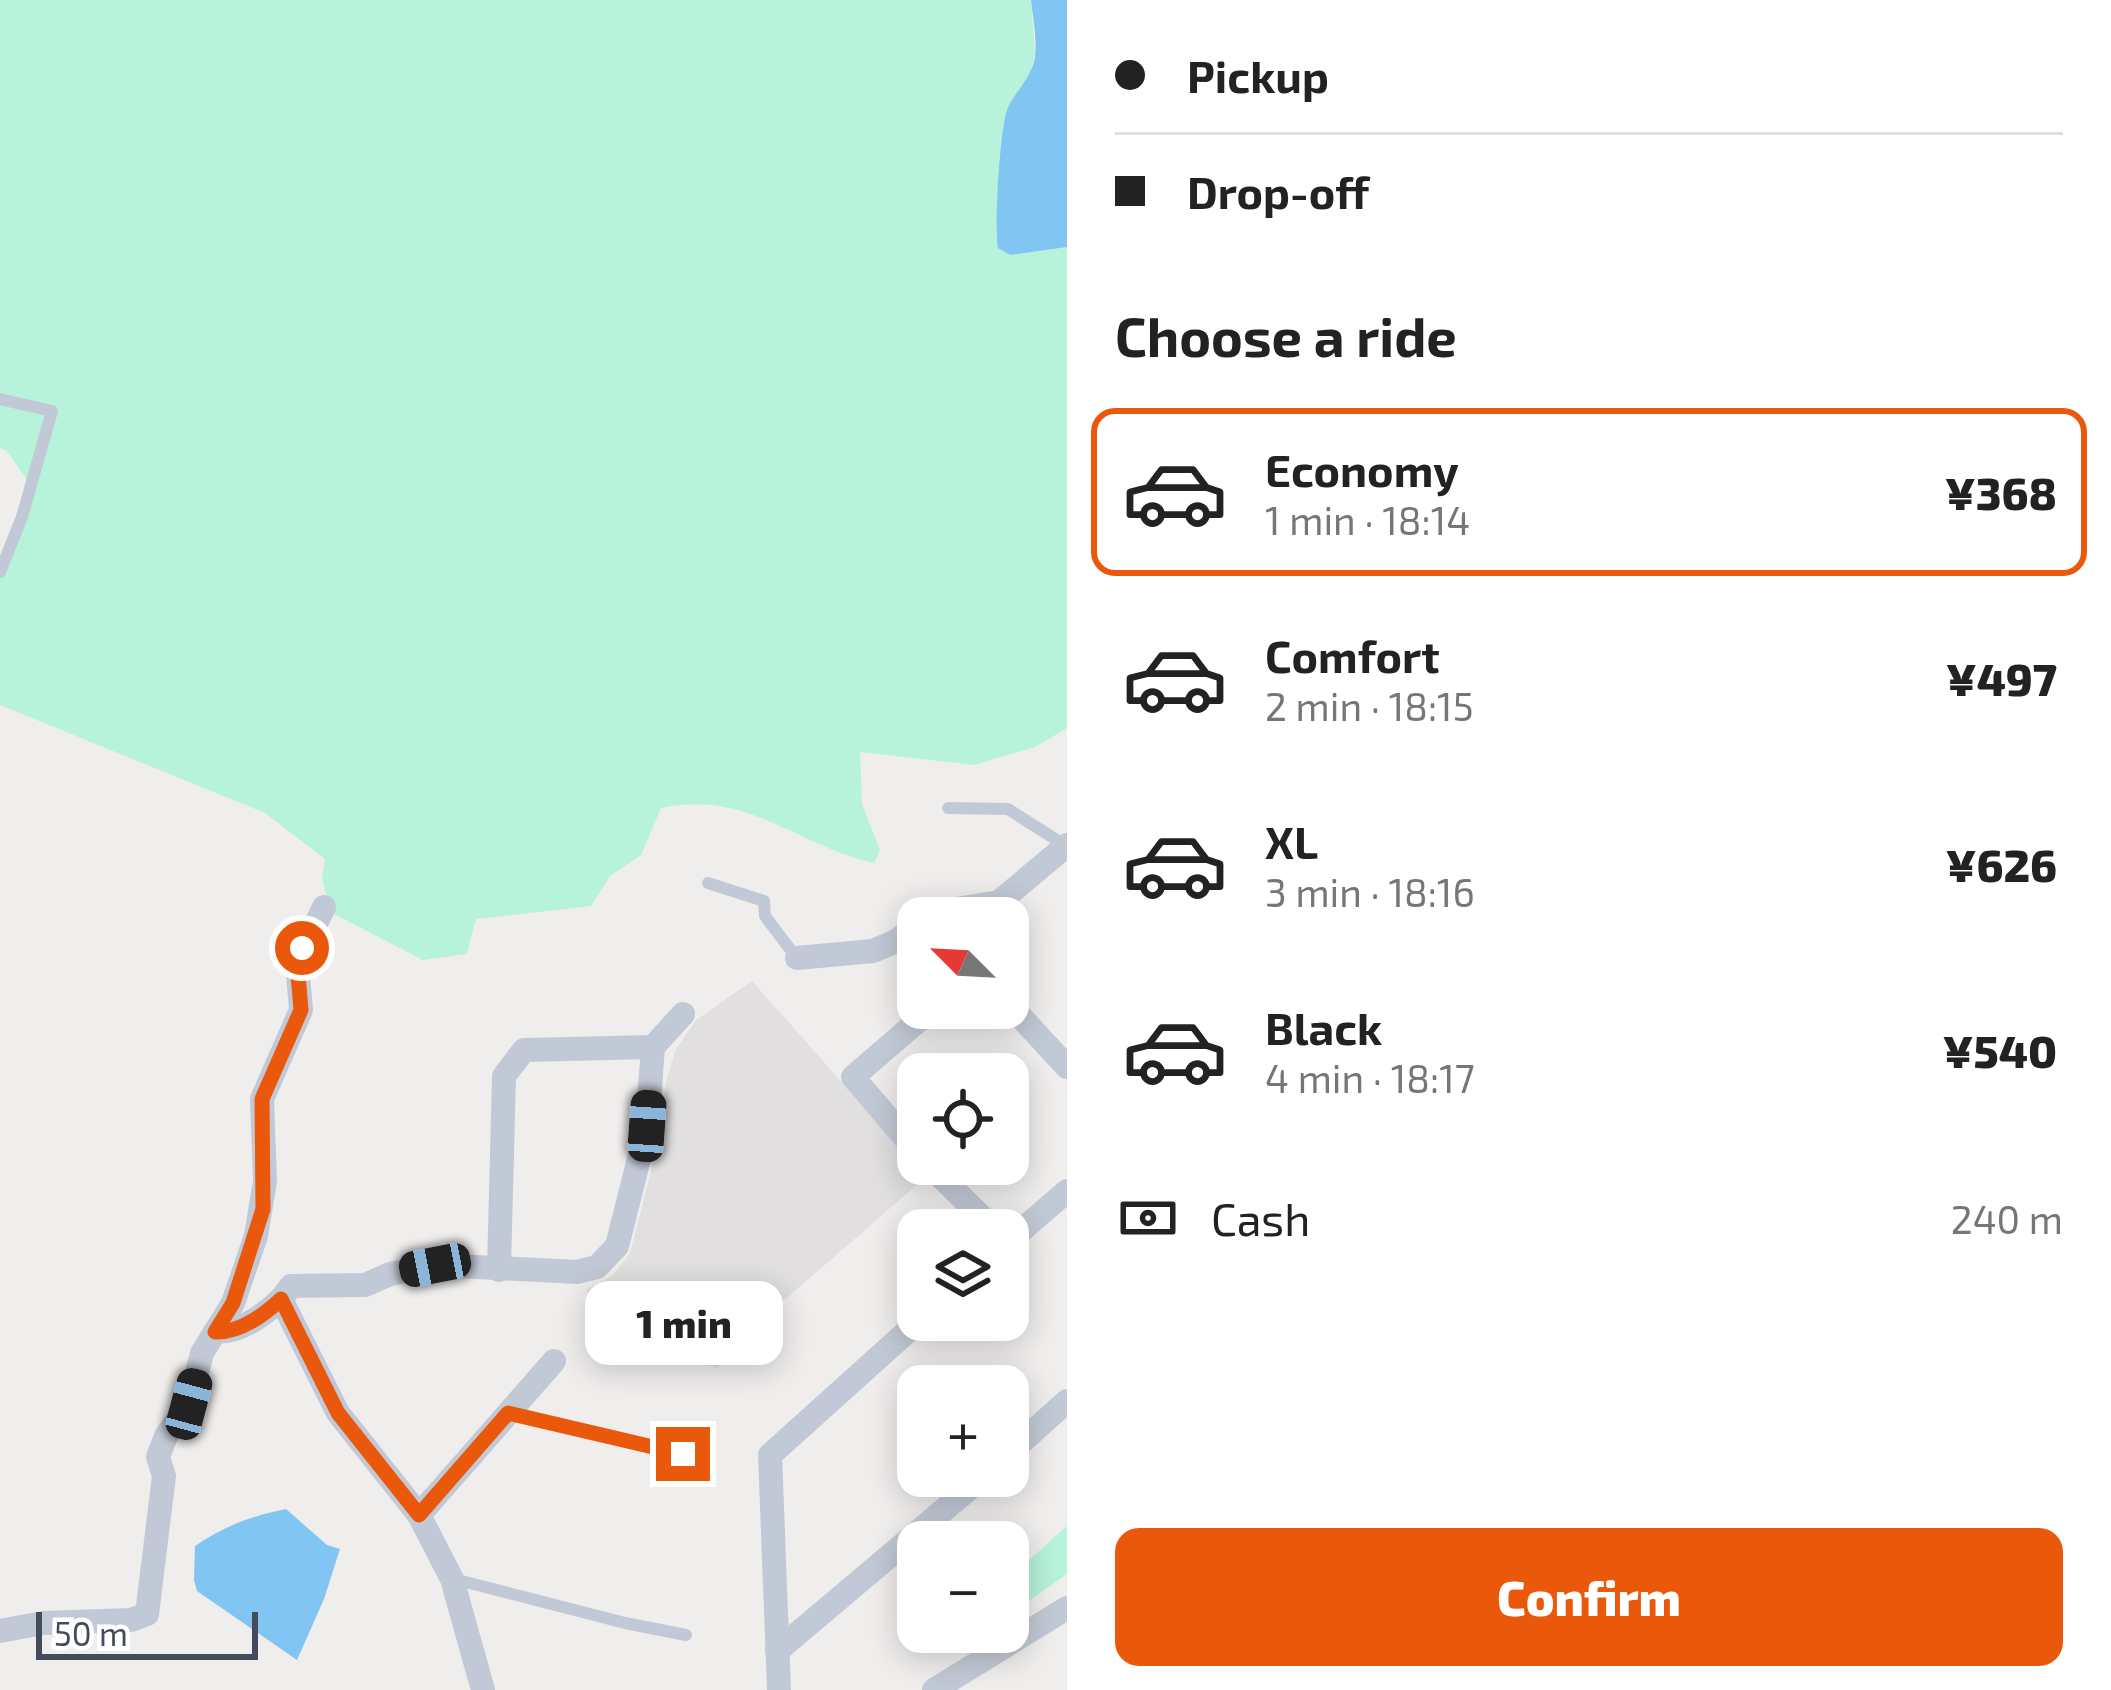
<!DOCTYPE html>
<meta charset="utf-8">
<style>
:root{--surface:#fff;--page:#f2f2f2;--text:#222;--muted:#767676;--line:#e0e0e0;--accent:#ea580c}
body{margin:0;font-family:"Exo 2",sans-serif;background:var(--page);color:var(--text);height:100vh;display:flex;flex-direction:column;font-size:45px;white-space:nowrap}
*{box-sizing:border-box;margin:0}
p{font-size:39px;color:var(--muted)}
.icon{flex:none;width:66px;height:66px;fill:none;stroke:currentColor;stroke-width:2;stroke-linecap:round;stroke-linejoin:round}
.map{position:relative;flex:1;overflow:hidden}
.panel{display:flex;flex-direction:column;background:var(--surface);width:1044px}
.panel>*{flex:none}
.hud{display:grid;align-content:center;height:264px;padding:0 48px;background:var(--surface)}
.needle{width:78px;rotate:294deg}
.controls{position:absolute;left:897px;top:897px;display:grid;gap:24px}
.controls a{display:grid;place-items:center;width:132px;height:132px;border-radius:24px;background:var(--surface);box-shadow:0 6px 30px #0003;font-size:60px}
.scale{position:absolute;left:36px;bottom:30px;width:222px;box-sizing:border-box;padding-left:12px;border:6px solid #444c5c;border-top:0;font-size:33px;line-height:42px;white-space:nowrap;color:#444c5c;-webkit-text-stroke:9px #fff;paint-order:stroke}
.end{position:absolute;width:54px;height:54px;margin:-27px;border:15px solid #ea580c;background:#fff;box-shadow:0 0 0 6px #fff}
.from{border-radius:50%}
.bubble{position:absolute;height:84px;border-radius:24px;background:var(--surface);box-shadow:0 6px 30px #0003;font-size:39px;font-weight:800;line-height:84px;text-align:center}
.car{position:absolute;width:36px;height:72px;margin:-36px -18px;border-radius:15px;box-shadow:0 0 9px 3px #0007;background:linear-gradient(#222 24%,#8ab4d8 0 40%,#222 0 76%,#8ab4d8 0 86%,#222 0)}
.hud b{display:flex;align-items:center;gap:42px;height:114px;font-size:45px}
.hud b+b{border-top:3px solid var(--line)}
.hud i{width:30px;height:30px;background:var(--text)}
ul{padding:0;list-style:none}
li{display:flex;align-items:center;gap:36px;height:168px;margin:0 24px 18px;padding:0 24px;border:6px solid transparent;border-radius:24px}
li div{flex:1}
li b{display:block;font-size:45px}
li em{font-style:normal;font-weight:800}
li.active{border-color:var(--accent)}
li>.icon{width:108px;height:108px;stroke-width:1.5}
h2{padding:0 48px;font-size:54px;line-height:144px}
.pay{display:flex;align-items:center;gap:30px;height:132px;padding:0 48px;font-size:45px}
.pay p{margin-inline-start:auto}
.button{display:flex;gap:24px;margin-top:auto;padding:24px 48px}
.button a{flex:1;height:138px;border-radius:24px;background:var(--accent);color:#fff;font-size:48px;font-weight:800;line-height:138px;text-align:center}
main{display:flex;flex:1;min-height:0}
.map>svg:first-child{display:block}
</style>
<main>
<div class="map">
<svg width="1067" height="1690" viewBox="0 0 1067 1690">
<rect width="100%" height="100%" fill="#f0eeed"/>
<path fill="#e1dfdf" d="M752 981 926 1177 720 1356 718 1368 595 1338 587 1289 612 1276 630 1253 664 1120 666 1081 676 1049 696 1020Z"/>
<g fill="#b7f2da">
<path d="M0 0H1031L1035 54 1031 71 1007 109 1003 131 1002 170 1010 255 1067 247V728L1035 747 974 765 860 752 862 804 880 850 874 863C797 846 748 789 661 808L641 855 610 876 591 906 476 919 467 954 423 960 330 912 322 878 325 859 265 813 0 705V561L33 489 7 451 0 448Z"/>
<path d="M1067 1526V1574L1008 1615V1579Z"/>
</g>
<g fill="#81c5f3">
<path d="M1031 0H1067V247L1010 255 998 248C994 227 1000 125 1008 107 1017 90 1032 76 1035 57 1037 39 1033 18 1031 0Z"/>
<path d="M286 1509 327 1545 340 1549 324 1599 297 1660 197 1591 194 1580 195 1546C224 1526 252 1516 286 1509Z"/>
</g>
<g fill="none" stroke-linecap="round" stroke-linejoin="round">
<g stroke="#c2c9d6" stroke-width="12">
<path d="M0 399 52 411 22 517 0 572"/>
<path d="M948 808 1008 809 1066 846"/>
<path d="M708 883 764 901 765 916 796 957"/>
<path d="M509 1413 683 1454"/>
<path d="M454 1579 625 1623 686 1635"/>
</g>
<g stroke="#c2c9d6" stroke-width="24">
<path d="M940 918 956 909 999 902 1067 845"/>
<path d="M797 958 873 951 896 941 918 925"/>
<path d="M1008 1003 1067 1067"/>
<path d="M918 1153 853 1077 933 1008"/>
<path d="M928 1164 995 1230"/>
<path d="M1008 1242 1067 1191"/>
<path d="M499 1270 504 1076 524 1050 653 1047"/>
<path d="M281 1299 291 1286 365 1285 390 1274 435 1265 577 1272 597 1267 617 1246 647 1127 653 1047 683 1014"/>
<path d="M215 1332C239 1333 264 1315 281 1299L338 1413 419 1515 452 1579 483 1690"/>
<path d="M1008 1454 1067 1401"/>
<path d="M419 1515 554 1361"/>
<path d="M0 1631 43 1623 131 1620 147 1614 164 1476 158 1457 166 1436 189 1404 202 1353 233 1303 256 1236 265 1181 262 1099 301 1010 297 963 324 907"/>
<path d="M777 1651 984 1476"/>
<path d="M779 1690 770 1455 920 1320"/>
<path d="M934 1690 1067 1608"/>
</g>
</g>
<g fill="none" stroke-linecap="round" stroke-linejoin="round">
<path stroke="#ea580c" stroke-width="15" d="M302 948 297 963 301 1010 262 1099 263 1209 233 1303 215 1332C239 1333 264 1315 281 1299L338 1413 419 1515 508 1413 683 1454"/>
</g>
</svg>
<div class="controls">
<a><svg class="needle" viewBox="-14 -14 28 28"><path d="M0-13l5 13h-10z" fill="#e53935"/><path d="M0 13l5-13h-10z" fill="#767676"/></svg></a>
<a><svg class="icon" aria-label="locate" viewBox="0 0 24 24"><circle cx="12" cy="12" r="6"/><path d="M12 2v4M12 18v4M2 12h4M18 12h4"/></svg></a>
<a><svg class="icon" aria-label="layers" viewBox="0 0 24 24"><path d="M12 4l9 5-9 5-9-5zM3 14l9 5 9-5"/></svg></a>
<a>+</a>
<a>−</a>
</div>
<div class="scale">50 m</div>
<i class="end from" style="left:302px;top:948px"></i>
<i class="end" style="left:683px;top:1454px"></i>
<div class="bubble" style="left:585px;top:1281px;width:198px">1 min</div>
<i class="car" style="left:647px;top:1126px;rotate:4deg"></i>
<i class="car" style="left:435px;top:1265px;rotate:259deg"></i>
<i class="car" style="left:189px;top:1404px;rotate:15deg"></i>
</div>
<section class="panel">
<div class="hud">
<b><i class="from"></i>Pickup</b>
<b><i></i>Drop-off</b>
</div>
<h2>Choose a ride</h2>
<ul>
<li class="active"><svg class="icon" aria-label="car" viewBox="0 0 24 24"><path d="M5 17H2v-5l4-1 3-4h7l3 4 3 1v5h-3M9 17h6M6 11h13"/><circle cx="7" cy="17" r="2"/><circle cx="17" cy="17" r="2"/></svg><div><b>Economy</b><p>1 min · 18:14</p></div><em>¥368</em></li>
<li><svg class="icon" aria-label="car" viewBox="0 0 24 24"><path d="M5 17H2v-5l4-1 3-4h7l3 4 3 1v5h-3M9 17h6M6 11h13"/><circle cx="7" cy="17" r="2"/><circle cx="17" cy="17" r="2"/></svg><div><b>Comfort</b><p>2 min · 18:15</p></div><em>¥497</em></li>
<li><svg class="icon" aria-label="car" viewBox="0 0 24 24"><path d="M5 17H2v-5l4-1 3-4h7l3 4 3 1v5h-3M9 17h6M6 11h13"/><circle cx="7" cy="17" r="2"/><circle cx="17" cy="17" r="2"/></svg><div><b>XL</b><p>3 min · 18:16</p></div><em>¥626</em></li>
<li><svg class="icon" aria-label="car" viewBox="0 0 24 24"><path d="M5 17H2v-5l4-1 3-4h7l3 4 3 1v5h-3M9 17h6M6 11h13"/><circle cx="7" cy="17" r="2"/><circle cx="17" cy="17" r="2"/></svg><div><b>Black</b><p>4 min · 18:17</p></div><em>¥540</em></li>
</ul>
<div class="pay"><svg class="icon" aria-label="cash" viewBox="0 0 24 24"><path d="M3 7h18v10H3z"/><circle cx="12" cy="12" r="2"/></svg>Cash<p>240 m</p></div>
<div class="button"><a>Confirm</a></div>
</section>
</main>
